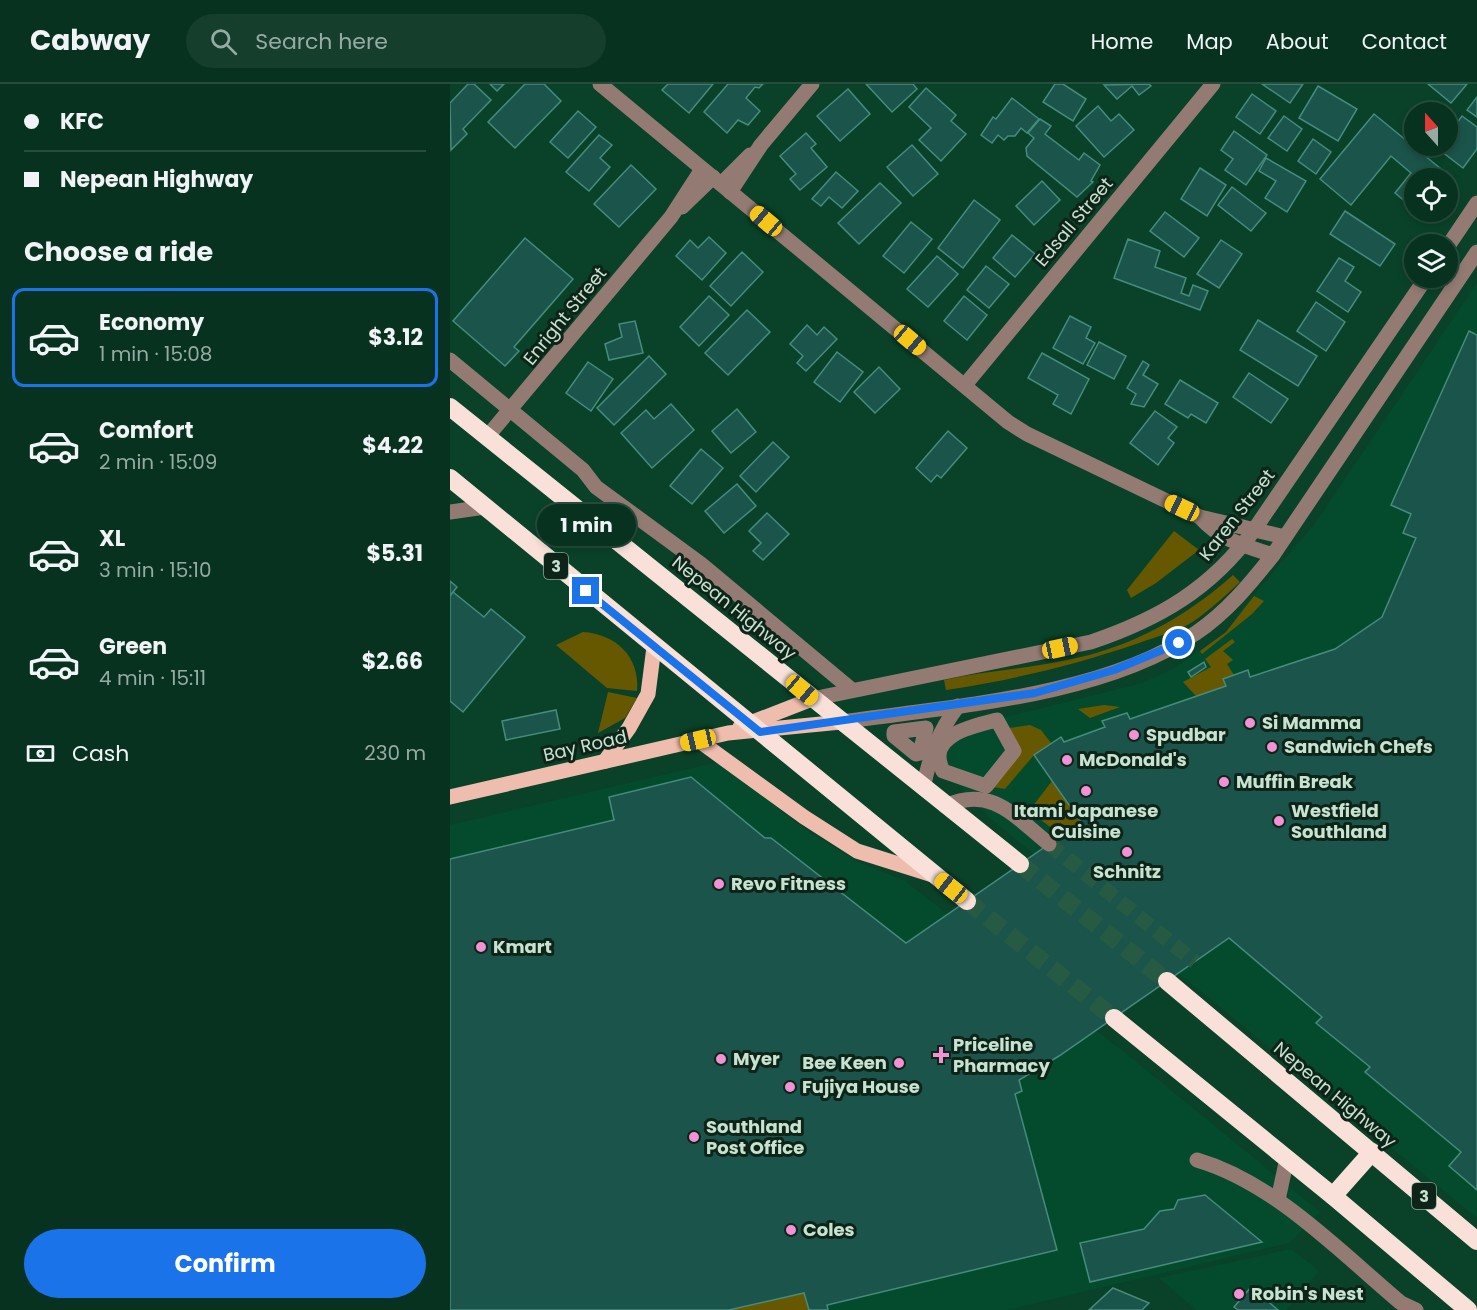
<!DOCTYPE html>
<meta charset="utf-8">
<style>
:root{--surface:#07321f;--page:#153e2c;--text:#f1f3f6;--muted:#98aaa4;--line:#284d3d;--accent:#1a73e8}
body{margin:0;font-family:Poppins,sans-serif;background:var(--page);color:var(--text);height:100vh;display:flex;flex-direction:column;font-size:22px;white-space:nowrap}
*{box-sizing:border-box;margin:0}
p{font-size:20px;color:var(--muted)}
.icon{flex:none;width:33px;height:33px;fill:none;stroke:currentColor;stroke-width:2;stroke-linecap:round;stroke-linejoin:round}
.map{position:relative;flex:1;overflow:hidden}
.drawer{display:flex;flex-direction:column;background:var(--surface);width:450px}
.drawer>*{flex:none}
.guide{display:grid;align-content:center;height:132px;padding:0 24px;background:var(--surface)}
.needle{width:39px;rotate:339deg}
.buttons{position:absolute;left:954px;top:18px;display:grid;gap:12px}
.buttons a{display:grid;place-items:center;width:54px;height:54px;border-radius:50%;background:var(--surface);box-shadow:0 3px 9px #0003,0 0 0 2px var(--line);font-size:30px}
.end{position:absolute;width:27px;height:27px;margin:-14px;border:8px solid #1a73e8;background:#fff;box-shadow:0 0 0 3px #fff}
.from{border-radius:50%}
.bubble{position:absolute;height:42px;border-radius:21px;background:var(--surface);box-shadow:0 3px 9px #0003,0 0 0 2px var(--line);font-size:20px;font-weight:700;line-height:42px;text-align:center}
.car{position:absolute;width:18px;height:36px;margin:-18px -9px;border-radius:8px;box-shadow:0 0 4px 2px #0007;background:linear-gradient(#f5c518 24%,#345 0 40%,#f5c518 0 76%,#345 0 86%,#f5c518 0)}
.guide b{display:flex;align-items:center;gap:21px;height:57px;font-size:22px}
.guide b+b{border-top:2px solid var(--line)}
.guide i{width:15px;height:15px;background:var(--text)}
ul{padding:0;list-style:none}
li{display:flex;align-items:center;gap:18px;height:99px;margin:0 12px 9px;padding:0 12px;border:3px solid transparent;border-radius:12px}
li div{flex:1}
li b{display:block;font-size:22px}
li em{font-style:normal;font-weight:700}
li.current{border-color:var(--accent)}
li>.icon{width:54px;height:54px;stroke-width:1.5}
h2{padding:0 24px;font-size:27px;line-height:72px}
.pay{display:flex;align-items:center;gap:15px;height:66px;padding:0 24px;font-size:22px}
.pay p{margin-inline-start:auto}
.button{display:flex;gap:12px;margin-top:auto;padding:12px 24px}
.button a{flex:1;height:69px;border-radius:36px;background:var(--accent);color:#fff;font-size:24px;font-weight:700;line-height:69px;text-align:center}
header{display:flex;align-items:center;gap:36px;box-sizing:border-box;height:84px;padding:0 30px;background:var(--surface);border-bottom:2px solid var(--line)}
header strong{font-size:28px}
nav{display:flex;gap:33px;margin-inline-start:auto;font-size:21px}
.search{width:420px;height:54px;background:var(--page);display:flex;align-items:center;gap:15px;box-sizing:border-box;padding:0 21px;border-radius:33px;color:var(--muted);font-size:22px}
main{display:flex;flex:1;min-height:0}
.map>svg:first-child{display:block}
</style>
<header>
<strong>Cabway</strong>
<div class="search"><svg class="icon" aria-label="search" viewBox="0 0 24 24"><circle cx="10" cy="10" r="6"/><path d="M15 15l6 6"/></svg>Search here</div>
<nav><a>Home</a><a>Map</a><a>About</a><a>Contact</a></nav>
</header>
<main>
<section class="drawer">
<div class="guide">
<b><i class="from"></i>KFC</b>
<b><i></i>Nepean Highway</b>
</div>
<h2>Choose a ride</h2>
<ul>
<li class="current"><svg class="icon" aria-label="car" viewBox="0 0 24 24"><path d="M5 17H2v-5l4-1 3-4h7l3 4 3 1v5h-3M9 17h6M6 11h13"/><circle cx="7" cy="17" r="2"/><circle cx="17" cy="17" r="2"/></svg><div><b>Economy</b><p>1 min · 15:08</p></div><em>$3.12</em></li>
<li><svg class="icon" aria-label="car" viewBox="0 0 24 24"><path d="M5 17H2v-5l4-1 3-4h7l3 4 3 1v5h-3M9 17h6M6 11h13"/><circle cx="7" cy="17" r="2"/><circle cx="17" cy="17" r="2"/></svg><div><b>Comfort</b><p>2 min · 15:09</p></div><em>$4.22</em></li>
<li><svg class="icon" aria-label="car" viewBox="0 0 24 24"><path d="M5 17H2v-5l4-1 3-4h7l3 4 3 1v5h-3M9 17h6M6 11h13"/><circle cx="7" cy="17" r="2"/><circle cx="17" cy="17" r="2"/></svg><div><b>XL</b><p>3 min · 15:10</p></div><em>$5.31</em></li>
<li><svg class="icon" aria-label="car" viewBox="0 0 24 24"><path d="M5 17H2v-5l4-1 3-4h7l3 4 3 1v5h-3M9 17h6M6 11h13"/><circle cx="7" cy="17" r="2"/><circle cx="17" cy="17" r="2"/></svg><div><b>Green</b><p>4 min · 15:11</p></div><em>$2.66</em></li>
</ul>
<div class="pay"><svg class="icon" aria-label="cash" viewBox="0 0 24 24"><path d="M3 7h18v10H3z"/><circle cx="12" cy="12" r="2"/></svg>Cash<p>230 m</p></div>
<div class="button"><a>Confirm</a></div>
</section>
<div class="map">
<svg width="1027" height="1226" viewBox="0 0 1027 1226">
<rect width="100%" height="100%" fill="#094229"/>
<g fill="#044b2e">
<path d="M1027 199V1134L540 734 499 691 489 666 528 640 692 599 723 585 776 548 793 523 864 441Z"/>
<path d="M268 678 352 743 408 778 455 797 684 976 870 1128 839 1159 557 1226H359L353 1209 279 1226H0V741Z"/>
<path d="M841 1165 869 1187 836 1226H746L709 1194Z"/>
</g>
<g fill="#665800">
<path d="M724 447 749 466 706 499 681 514 677 506Z"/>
<path d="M783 491 790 498C776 511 760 526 744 537 728 548 707 552 689 559 625 581 563 596 496 606L494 596C535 587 576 585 617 576 680 564 736 533 783 491Z"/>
<path d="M804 512 814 517 802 530 752 570 750 567 776 548Z"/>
<path d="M133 548C165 550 190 572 187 607L157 604 106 561Z"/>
<path d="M782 555 785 558 773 567 783 576 777 580 784 591 773 595 776 602 746 612 733 598 761 583 755 575Z"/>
<path d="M158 608 187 614 175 634 148 649Z"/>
<path d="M654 621 670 623 640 634 628 625Z"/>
<path d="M580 641 591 646 601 659 584 671 555 705 536 702 563 667 552 645Z"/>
<path d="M602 697 631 738 611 751 579 727Z"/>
<path d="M354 1209 359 1226H279Z"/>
</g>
<g fill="#1a544a" stroke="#478b7d" stroke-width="1.5">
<path d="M18 0H24L41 16 13 45 17 50 1 66 0 19Z"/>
<path d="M40 0H54L47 7Z"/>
<path d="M75 0H94L111 17 65 64 38 38Z"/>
<path d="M218 0H263L239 29 212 6Z"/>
<path d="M278 0H313L309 4 305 3 296 14 310 27 298 41 288 36 277 49 254 28Z"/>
<path d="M416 0H463L467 5 442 28Z"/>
<path d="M605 0H613L636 15 623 37 593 18Z"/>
<path d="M699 0 701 2 689 11 682 2 667 15 654 1Z"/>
<path d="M812 0H853L840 19Z"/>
<path d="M978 0H1017L1001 19Z"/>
<path d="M868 2 907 25 888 57 849 34Z"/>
<path d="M476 4 506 31 501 37 516 50 491 77 469 56 481 44 459 23Z"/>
<path d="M398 5 420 30 390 57 367 32Z"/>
<path d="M802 10 826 27 810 50 786 33Z"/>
<path d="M1027 13V33L1017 26Z"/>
<path d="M562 14 589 35 577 49 571 44 565 52H558L554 56 548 51 542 59 531 51 543 33 546 35Z"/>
<path d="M648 22 661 37 669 30 684 46 654 73 626 42Z"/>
<path d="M128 27 146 43 118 74 100 58Z"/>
<path d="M924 30 996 89 991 94H964V125L945 109 961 89 941 72 901 121 870 95Z"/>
<path d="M834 32 852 45 837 67 818 54Z"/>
<path d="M1012 32 1027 43V65L1013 84 987 64 990 62H998V51Z"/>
<path d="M590 35 601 42 595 50 629 76 634 69 650 81 641 97 643 98 627 113 577 72 576 64 584 54 578 49Z"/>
<path d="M784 47 817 71 796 101 775 86 783 75 771 66Z"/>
<path d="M356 49 366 60 361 64 377 83 350 106 340 95 346 90 330 72Z"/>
<path d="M149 51 162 61 150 74 160 83 139 107 116 88Z"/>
<path d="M863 55 881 68 866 90 848 77Z"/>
<path d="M462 61 488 90 463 112 437 83Z"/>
<path d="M816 74 856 97 837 128 815 114 826 97 809 87Z"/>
<path d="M181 81 206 105 169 143 144 120Z"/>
<path d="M750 84 776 101 757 132 731 115Z"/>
<path d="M386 88 408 107 392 124 379 113 371 122 362 115Z"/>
<path d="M592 97 610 116 584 141 566 122Z"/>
<path d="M430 99 451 119 409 160 388 139Z"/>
<path d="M782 103 816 129 801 147 768 121Z"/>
<path d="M524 116 550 136 513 184 488 164Z"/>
<path d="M895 127 945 160 930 182 880 150Z"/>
<path d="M715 128 749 154 734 173 700 147Z"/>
<path d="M461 138 482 155 454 189 433 172Z"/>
<path d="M562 151 585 170 565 193 543 174Z"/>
<path d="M259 153 276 169 252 196 226 172 240 156 248 164Z"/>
<path d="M75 154 123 195 64 263 69 267 55 282 3 237Z"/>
<path d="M678 155 710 167 705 183 736 194 731 209 739 212 743 201 758 207 750 226 664 194Z"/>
<path d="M771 156 792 170 769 204 747 190Z"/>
<path d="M292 168 313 188 281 222 260 202Z"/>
<path d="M487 172 508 190 478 223 457 205Z"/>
<path d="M889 174 904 183 895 197 911 208 898 228 867 207Z"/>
<path d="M536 182 559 200 539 224 517 206Z"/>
<path d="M259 212 279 231 249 262 230 243Z"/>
<path d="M514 212 537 231 517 256 494 237Z"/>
<path d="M866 218 895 238 876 267 847 247Z"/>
<path d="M297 226 320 248 278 291 255 269Z"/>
<path d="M620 232 641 243 636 254 645 259 633 280 603 264Z"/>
<path d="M808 236 867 272 848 302 790 266Z"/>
<path d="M185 237 193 269 159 276 155 260 172 253 169 240Z"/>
<path d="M357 241 367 251 374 243 387 255 356 287 347 279 353 272 340 260Z"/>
<path d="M1019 247 1027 251V1106L999 1082 1011 1068 915 988 920 983 866 939 872 933 779 854 609 972 569 996 572 1007 565 1010 607 1166 377 1221 378 1226H359L354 1209 279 1226H0V775L164 736 159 713 241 693 315 754H321L456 859 631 738 584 671 611 653 614 658 655 643 652 637 677 629 680 635 776 602 773 595 798 586 800 593 885 565 932 533 966 454 953 449 961 430 941 421Z"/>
<path d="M649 258 676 272 664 295 637 281Z"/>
<path d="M387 268 413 288 390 318 364 298Z"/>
<path d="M592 269 639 295 621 330 603 320 608 311 578 294Z"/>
<path d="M199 272 216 290 164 341 147 324Z"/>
<path d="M693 277 699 281 693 291 708 300 694 323 681 320 686 310 677 304Z"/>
<path d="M138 278 163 295 141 327 116 309Z"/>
<path d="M429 283 450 305 425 329 404 308Z"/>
<path d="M799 289 838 315 821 339 783 313Z"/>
<path d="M730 296 768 319 756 339 741 330 738 334 715 320Z"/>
<path d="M221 320 244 346 202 384 171 349 196 326 204 335Z"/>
<path d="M287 325 306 348 281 369 262 347Z"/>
<path d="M705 327 727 343 718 354 724 359 708 381 680 359Z"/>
<path d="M498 347 517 364 491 394 487 391 481 398 466 384Z"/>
<path d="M323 358 339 373 306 408 290 392Z"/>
<path d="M251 365 273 384 242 420 220 402Z"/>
<path d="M287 400 306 422 274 449 255 427Z"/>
<path d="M317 429 339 450 313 476 303 467 311 459 299 447Z"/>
<path d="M0 497 7 503 0 512Z"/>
<path d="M3 508 34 533 41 525 75 553 13 628 0 617V512Z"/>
<path d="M754 578 756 583 741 593 738 588Z"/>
<path d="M106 626 110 645 56 656 52 637Z"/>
<path d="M755 1111 812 1158 640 1198 630 1159 694 1145 710 1127 724 1125 728 1116Z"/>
<path d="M801 1203 828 1226H788L784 1223Z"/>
<path d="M663 1204 699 1219 692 1226H639Z"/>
</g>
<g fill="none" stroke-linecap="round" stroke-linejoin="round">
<path stroke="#265a42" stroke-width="15" stroke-dasharray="15 8" stroke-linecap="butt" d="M599 760 745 878"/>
<g stroke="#265a42" stroke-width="18" stroke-dasharray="18 9" stroke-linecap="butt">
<path d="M570 780 717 897"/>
<path d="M517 817 664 934"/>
</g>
<g stroke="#937b73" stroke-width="15">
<path d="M150 0 558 338 577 350 750 433 835 453"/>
<path d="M271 100 300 71"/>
<path d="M280 108 311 61 362 0"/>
<path d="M232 123 263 93"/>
<path d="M998 162 1027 119"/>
<path d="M0 276 133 386 146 403 251 480 402 606"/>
<path d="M515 301 763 0"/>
<path d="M37 353 221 133 252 85"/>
<path d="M0 428 35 423"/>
<path d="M750 433C770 456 795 462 823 471"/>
<path d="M150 441 168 421"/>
<path d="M362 615 641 558C709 535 761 505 804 446L976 194"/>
<path d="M547 636 564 667 536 702 493 687C475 652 522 642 547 636Z"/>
<path d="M391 638C502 622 651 613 746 549 777 528 800 500 823 471L1027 168"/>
<path d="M476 644 470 669 466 670 444 652V648Z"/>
<path d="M473 704C480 672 488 648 508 622"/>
<path d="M495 722C542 701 564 732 599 760"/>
<path d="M747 1076C825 1099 889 1167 951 1219L966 1226"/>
<path d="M828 1116 837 1074"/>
</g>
<g stroke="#efbdad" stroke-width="15">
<path d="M290 643 362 615"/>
<path d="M248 656 354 733 407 767 483 791"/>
<path d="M155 677 179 644 198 610 204 563"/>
<path d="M0 713 278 649 391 638"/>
</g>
<g stroke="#f9e1d9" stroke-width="18">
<path d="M0 323 570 780"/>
<path d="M0 394 517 817"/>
<path d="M717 897 1027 1157"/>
<path d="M664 934 883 1112 1018 1226"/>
<path d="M883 1112 922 1068"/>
</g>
</g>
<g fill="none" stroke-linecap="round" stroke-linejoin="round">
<path stroke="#1a73e8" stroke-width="8" d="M136 507 310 648 585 609 664 586 729 559"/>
</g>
<g fill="#f391d6" stroke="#0e2418" stroke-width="2">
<circle cx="800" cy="639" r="6"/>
<circle cx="684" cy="651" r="6"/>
<circle cx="822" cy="663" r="6"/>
<circle cx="617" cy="676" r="6"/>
<circle cx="774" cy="698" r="6"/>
<circle cx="636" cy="707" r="6"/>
<circle cx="829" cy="737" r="6"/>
<circle cx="677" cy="768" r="6"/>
<circle cx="269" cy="800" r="6"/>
<circle cx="31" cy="863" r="6"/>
<path d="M488 962h6v6h6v6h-6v6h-6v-6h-6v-6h6z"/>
<circle cx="271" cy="975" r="6"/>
<circle cx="449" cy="979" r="6"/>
<circle cx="340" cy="1003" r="6"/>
<circle cx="244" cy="1053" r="6"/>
<circle cx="341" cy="1146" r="6"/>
<circle cx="789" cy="1210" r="6"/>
</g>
<g text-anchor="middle" stroke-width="6" stroke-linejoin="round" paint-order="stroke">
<g fill="#0e2418" stroke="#90a99a" stroke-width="1.5">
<rect x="94" y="469" width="24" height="26" rx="4.5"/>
<rect x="962" y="1099" width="24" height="26" rx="4.5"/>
</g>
<g font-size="16" font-weight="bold" fill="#c7e2d1">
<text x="106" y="488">3</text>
<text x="974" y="1118">3</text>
</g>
<g font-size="18" fill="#c7e2d1" stroke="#0e2418">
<text transform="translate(624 138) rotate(-50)" y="6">Edsall Street</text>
<text transform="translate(115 232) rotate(-51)" y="6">Enright Street</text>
<text transform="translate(787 431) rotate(-52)" y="6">Karen Street</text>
<text transform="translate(284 524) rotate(39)" y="6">Nepean Highway</text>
<text transform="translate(135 662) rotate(-13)" y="6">Bay Road</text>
<text transform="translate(885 1011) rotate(40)" y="6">Nepean Highway</text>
</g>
<g font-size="18" font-weight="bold" fill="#c7e2d1" stroke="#0e2418" text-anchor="start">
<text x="812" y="645">Si Mamma</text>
<text x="696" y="657">Spudbar</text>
<text x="834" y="669">Sandwich Chefs</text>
<text x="629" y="682">McDonald's</text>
<text x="786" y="704">Muffin Break</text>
<text x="636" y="733" text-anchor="middle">Itami Japanese<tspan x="636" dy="21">Cuisine</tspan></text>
<text x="841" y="733">Westfield<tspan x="841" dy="21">Southland</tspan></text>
<text x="677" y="794" text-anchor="middle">Schnitz</text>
<text x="281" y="806">Revo Fitness</text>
<text x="43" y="869">Kmart</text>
<text x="503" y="967">Priceline<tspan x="503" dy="21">Pharmacy</tspan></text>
<text x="283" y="981">Myer</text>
<text x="437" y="985" text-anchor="end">Bee Keen</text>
<text x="352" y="1009">Fujiya House</text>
<text x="256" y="1049">Southland<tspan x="256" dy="21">Post Office</tspan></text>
<text x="353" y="1152">Coles</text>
<text x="801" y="1216">Robin's Nest</text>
</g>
</g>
</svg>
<div class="buttons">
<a><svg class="needle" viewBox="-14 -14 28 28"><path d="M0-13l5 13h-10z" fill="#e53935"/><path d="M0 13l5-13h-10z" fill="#98aaa4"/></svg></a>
<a><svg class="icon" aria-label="locate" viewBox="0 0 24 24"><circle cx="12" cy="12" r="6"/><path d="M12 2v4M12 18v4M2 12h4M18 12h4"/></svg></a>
<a><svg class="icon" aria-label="layers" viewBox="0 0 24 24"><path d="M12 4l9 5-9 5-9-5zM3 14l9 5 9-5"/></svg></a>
</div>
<i class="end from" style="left:729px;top:559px"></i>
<i class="end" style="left:136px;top:507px"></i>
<div class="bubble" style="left:87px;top:420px;width:99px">1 min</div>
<i class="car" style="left:316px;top:137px;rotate:310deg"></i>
<i class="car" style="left:460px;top:256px;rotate:130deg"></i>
<i class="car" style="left:732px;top:424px;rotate:295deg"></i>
<i class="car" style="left:610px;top:564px;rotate:78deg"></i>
<i class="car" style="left:352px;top:606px;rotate:130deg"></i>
<i class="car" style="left:248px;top:656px;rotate:257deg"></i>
<i class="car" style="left:501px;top:804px;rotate:308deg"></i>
</div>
</main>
